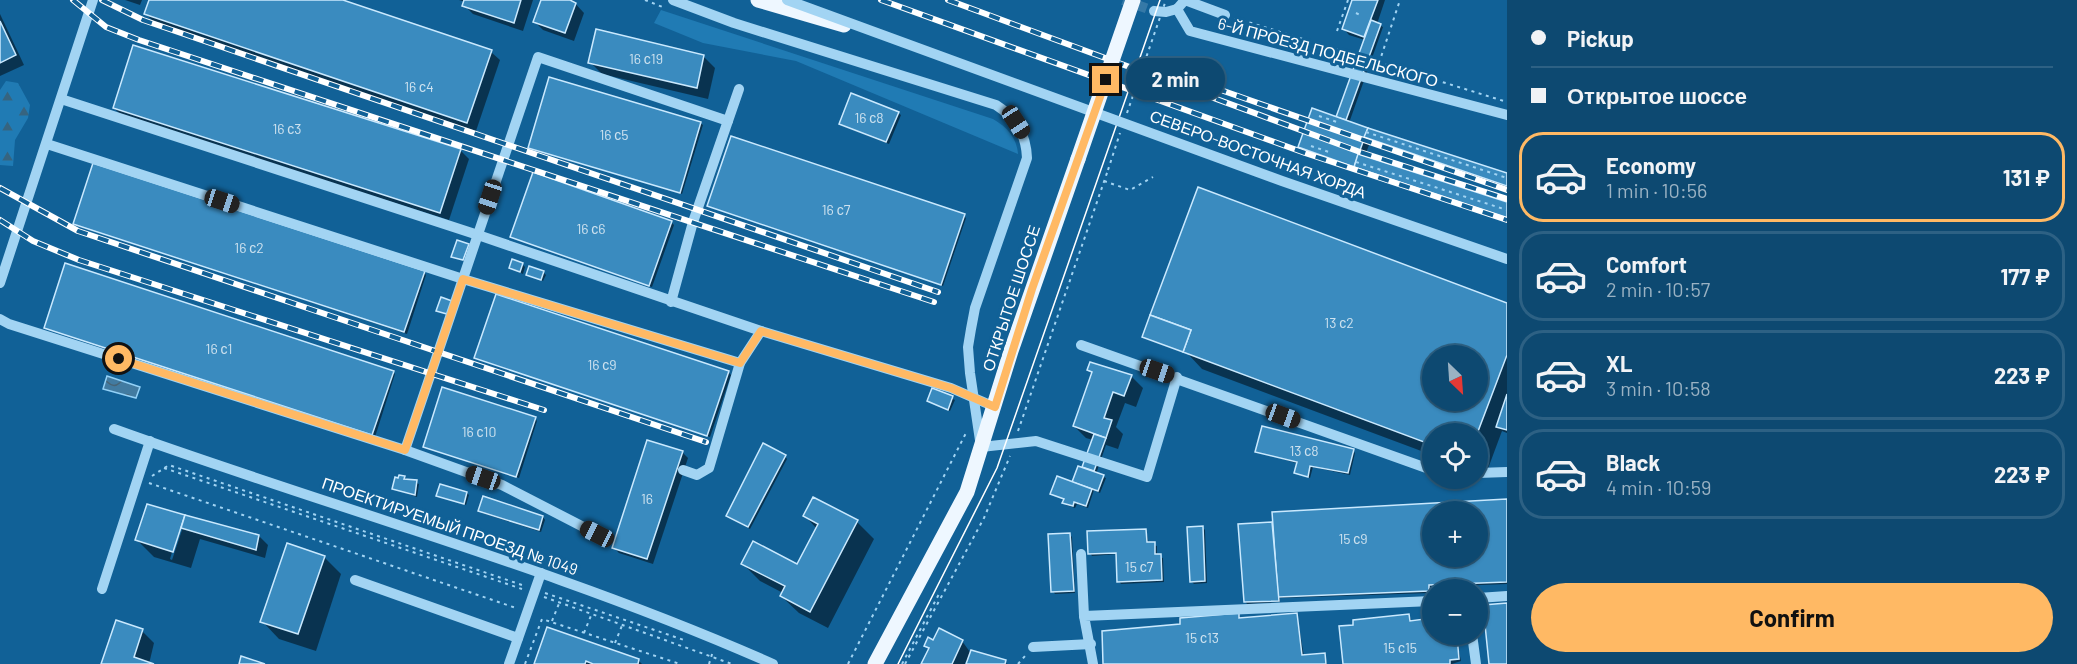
<!DOCTYPE html>
<meta charset="utf-8">
<style>
:root{--surface:#0d4971;--page:#1b5379;--text:#f1f3f6;--muted:#9ab2c3;--line:#2d6184;--accent:#ffb964}
body{margin:0;font-family:Barlow,sans-serif;background:var(--page);color:var(--text);height:100vh;display:flex;flex-direction:column;font-size:22px;white-space:nowrap}
*{box-sizing:border-box;margin:0}
p{font-size:20px;color:var(--muted)}
.icon{flex:none;width:33px;height:33px;fill:none;stroke:currentColor;stroke-width:2;stroke-linecap:round;stroke-linejoin:round}
.map{position:relative;flex:1;overflow:hidden}
.sheet{display:flex;flex-direction:column;background:var(--surface);width:570px}
.sheet>*{flex:none}
.guide{display:grid;align-content:center;height:132px;padding:0 24px;background:var(--surface)}
.needle{width:39px;rotate:155deg}
.controls{position:absolute;left:1422px;top:345px;display:grid;gap:12px}
.controls a{display:grid;place-items:center;width:66px;height:66px;border-radius:50%;background:var(--surface);box-shadow:0 2px 4px #0004,0 0 0 2px var(--line);font-size:30px}
.end{position:absolute;width:27px;height:27px;margin:-14px;border:8px solid #ffb964;background:#111;box-shadow:0 0 0 3px #111}
.from{border-radius:50%}
.bubble{position:absolute;height:42px;border-radius:21px;background:var(--surface);box-shadow:0 2px 4px #0004,0 0 0 2px var(--line);font-size:20px;font-weight:700;line-height:42px;text-align:center}
.car{position:absolute;width:18px;height:36px;margin:-18px -9px;border-radius:8px;box-shadow:0 0 4px 2px #0007;background:linear-gradient(#222 24%,#8ab4d8 0 40%,#222 0 76%,#8ab4d8 0 86%,#222 0)}
.guide b{display:flex;align-items:center;gap:21px;height:57px;font-size:22px}
.guide b+b{border-top:2px solid var(--line)}
.guide i{width:15px;height:15px;background:var(--text)}
ul{padding:0;list-style:none}
li{display:flex;align-items:center;gap:18px;height:90px;margin:0 12px 9px;padding:0 12px;border:3px solid var(--line);border-radius:24px}
li div{flex:1}
li b{display:block;font-size:22px}
li em{font-style:normal;font-weight:700}
li.selected{border-color:var(--accent)}
li>.icon{width:54px;height:54px;stroke-width:1.5}
.button{display:flex;gap:12px;margin-top:auto;padding:12px 24px}
.button a{flex:1;height:69px;border-radius:36px;background:var(--accent);color:#111;font-size:24px;font-weight:700;line-height:69px;text-align:center}
main{display:flex;flex:1;min-height:0}
.map>svg:first-child{display:block}
</style>
<main>
<div class="map">
<svg width="1507" height="664" viewBox="0 0 1507 664">
<defs>
<pattern id="forest-firs" width="22" height="20" patternUnits="userSpaceOnUse" patternTransform="scale(1.5)"><rect width="22" height="20" fill="#207bb4"/><path d="M5 1l3.5 6h-7zM16 11l3.5 6h-7z" fill="#366480"/></pattern>
<pattern id="water-waves" width="16" height="10" patternUnits="userSpaceOnUse" patternTransform="scale(1.5)"><rect width="16" height="10" fill="#427ba1"/><path d="M0 5q4-4 8 0t8 0" fill="none" stroke="#476476"/></pattern>
</defs>
<rect width="100%" height="100%" fill="#116197"/>
<path fill="#207bb4" d="M661 10 993 119C1007 127 1017 138 1018 154L796 61 703 43 654 23Z"/>
<path fill="url(#forest-firs)" d="M6 81 18 83 30 105 28 118 15 140 13 166 0 165V90Z"/>
<path fill="url(#water-waves)" stroke="#93d1f7" stroke-width="1.5" d="M107 376 140 387 136 398 103 389Z"/>
<g fill="#0007" fill-rule="evenodd">
<path d="M125 0H142L140 5Z"/>
<path d="M151 0H338L491 52 500 60 476 131 155 23 146 14Z"/>
<path d="M459 0H533L523 31 473 14 464 5 465 2Z"/>
<path d="M542 0H572L584 13 574 41 543 30 534 21Z"/>
<path d="M1354 0H1385L1377 24 1383 27 1349 123 1507 173V187L1371 140 1364 158 1507 203V218L1360 172 1306 153 1300 147 1342 120 1365 40 1349 35 1344 29Z"/>
<path d="M0 14 24 65 0 76Z"/>
<path d="M703 56 715 68 708 99 602 74 590 62Z"/>
<path d="M114 108 460 150 469 159 449 220 123 117Z"/>
<path d="M898 113 901 115 889 144 843 126Z"/>
<path d="M700 123 703 125 682 194 530 148Z"/>
<path d="M1199 189 1507 304V433L1502 431 1486 474 1478 471V434H1432V455L1202 369 1188 354 1146 339 1144 336ZM1432 356H1478V400H1432Z"/>
<path d="M709 206 964 216 966 218 943 286Z"/>
<path d="M671 222 674 225 652 287 512 237Z"/>
<path d="M75 224 424 272 426 275 407 334Z"/>
<path d="M522 264 525 267 523 274 510 268Z"/>
<path d="M543 272 546 275 543 281 528 274Z"/>
<path d="M46 328 393 372 395 374 375 437Z"/>
<path d="M476 358 728 372 731 375 710 437Z"/>
<path d="M1089 370 1131 376 1143 388 1136 407 1125 403 1116 427 1123 434 1118 449 1106 445 1096 474 1106 478 1100 493 1094 490 1088 508 1077 504 1075 508 1066 505 1065 500 1052 494 1073 483 1083 469 1093 440 1086 438 1074 426 1093 373Z"/>
<path d="M933 390 955 400 950 411 929 401Z"/>
<path d="M535 418 537 421 519 478 424 446Z"/>
<path d="M1256 451H1353L1355 453 1350 475 1313 467 1310 478 1296 473 1299 464Z"/>
<path d="M682 452 688 458 653 564 619 553 613 547Z"/>
<path d="M785 456 787 459 750 529 730 518 727 516Z"/>
<path d="M404 478 419 484 417 497 394 489Z"/>
<path d="M467 493 469 495 466 505 438 495Z"/>
<path d="M484 498 543 517 545 520 541 532 482 513 480 510Z"/>
<path d="M1507 501V584L1431 587V593L1280 598V602L1247 604 1245 601 1240 526 1274 523 1273 513ZM1432 512H1478V556H1432Z"/>
<path d="M805 516 857 522 874 539 828 628 799 613 781 596 783 593 760 581 743 564 798 566 817 529Z"/>
<path d="M184 517 259 536 268 545 265 558 200 539 191 568 154 557 137 540ZM180 525 183 527 172 560 170 559Z"/>
<path d="M1202 527 1205 530 1207 583 1194 584 1191 581Z"/>
<path d="M1146 530 1149 544 1157 546V556L1163 558 1164 582 1121 584 1119 581 1118 554 1092 556 1090 553Z"/>
<path d="M1070 535 1072 537 1075 593 1055 594 1053 591Z"/>
<path d="M324 557 341 574 316 651 279 639 262 621Z"/>
<path d="M1239 614 1241 619 1297 615 1304 656 1324 654 1327 664H1106L1182 625Z"/>
<path d="M1409 615 1412 622 1432 620V634L1456 637 1461 661 1452 664H1345Z"/>
<path d="M548 629 639 661 642 664H535Z"/>
<path d="M939 630 962 641 970 652 1008 664H968L966 661 965 664H923L930 650 926 646 934 642Z"/>
<path d="M142 631 154 643 149 664H103Z"/>
</g>
<g fill="#3a8bbf" stroke="#cae9fe" stroke-width="1.5" fill-rule="evenodd">
<path d="M149 0H343L492 50 467 123 144 14Z"/>
<path d="M464 0H521L514 23 462 6Z"/>
<path d="M541 0H570L576 3 565 33 533 22Z"/>
<path d="M1352 0H1378L1364 37 1342 29Z"/>
<path d="M1371 20 1381 24 1346 120 1336 117Z"/>
<path d="M0 21 16 55 0 63Z"/>
<path d="M596 29 704 55 697 88 588 63Z"/>
<path d="M133 45 461 149 440 213 113 108Z"/>
<path d="M549 77 701 122 680 193 528 148Z"/>
<path d="M851 93 899 112 886 142 839 124Z"/>
<path d="M1312 108 1368 128 1354 167 1298 147Z"/>
<path d="M1368 128 1507 173V186L1364 137Z"/>
<path d="M731 136 965 214 941 285 707 206Z"/>
<path d="M1358 154 1507 202V218L1354 167Z"/>
<path d="M93 163 425 271 404 332 73 224Z"/>
<path d="M533 172 672 221 649 286 510 237Z"/>
<path d="M1198 187 1507 303V355L1477 434H1432V445L1183 352 1191 330 1150 315ZM1432 356H1478V400H1432Z"/>
<path d="M457 240 469 244 463 260 451 257Z"/>
<path d="M512 259 523 263 520 272 509 268Z"/>
<path d="M65 263 394 371 372 435 44 328Z"/>
<path d="M529 266 544 271 541 280 526 275Z"/>
<path d="M496 294 729 371 707 436 474 358Z"/>
<path d="M441 297 452 301 447 314 436 311Z"/>
<path d="M1150 315 1191 330 1183 352 1142 337Z"/>
<path d="M1090 362 1132 375 1124 396 1113 392 1104 418 1112 420 1106 438 1073 426 1092 372 1087 370Z"/>
<path d="M442 387 536 417 516 477 423 447Z"/>
<path d="M932 388 953 396 948 410 927 401Z"/>
<path d="M1507 394V430L1496 427Z"/>
<path d="M1262 426 1354 449 1348 473 1310 466 1308 477 1294 473 1297 462 1255 452Z"/>
<path d="M1094 434 1106 438 1094 471 1082 467Z"/>
<path d="M647 440 683 451 647 559 612 548Z"/>
<path d="M763 443 786 455 748 527 726 516Z"/>
<path d="M1078 466 1104 475 1098 491 1072 482Z"/>
<path d="M399 475 405 476 404 479 417 480 415 495 392 489 395 477 398 478Z"/>
<path d="M1057 476 1092 489 1086 506 1074 502 1073 506 1062 503 1064 499 1050 494Z"/>
<path d="M440 484 467 492 464 504 436 496Z"/>
<path d="M483 496 543 516 539 530 478 511Z"/>
<path d="M813 497 858 520 810 612 780 596 785 586 741 564 753 541 797 564 818 524 803 516Z"/>
<path d="M1507 499V582L1429 585V591L1278 597 1272 512ZM1432 512H1478V556H1432Z"/>
<path d="M147 504 185 515 173 552 135 540Z"/>
<path d="M185 515 259 535 256 550 181 528Z"/>
<path d="M1272 522 1279 601 1244 602 1238 524Z"/>
<path d="M1203 526 1205 581 1190 582 1187 527Z"/>
<path d="M1146 529 1147 542H1155V554H1161L1162 580 1117 582 1116 553 1088 554 1087 531Z"/>
<path d="M1070 533 1074 591 1051 592 1048 534Z"/>
<path d="M287 543 325 556 298 634 260 622Z"/>
<path d="M1507 603V664H1489L1483 605Z"/>
<path d="M1239 613V618L1297 613 1302 655 1325 653 1326 664H1103L1102 631 1180 624V618Z"/>
<path d="M1409 614 1410 621 1432 618V634L1457 636 1459 659 1450 660V664H1343L1339 626 1353 625V620Z"/>
<path d="M116 620 143 629 134 657 154 664H101Z"/>
<path d="M547 627 639 659 638 664H593L586 661 585 664H534Z"/>
<path d="M939 628 963 640 952 664H921L929 648 924 646 928 637 933 640Z"/>
<path d="M971 650 1006 660 1005 664H966Z"/>
<path d="M241 656 265 664H239Z"/>
</g>
<g fill="none" stroke-linecap="round" stroke-linejoin="round">
<path stroke="#3579a7" stroke-width="10" stroke-dasharray="10 5" stroke-linecap="butt" d="M1123 0 1154 11"/>
<g stroke="#a2d4f3" stroke-width="2" stroke-dasharray="3 4.5" stroke-linecap="butt">
<path d="M645 0 665 8"/>
<path d="M1356 13 1360 15"/>
<path d="M1235 18 1507 102"/>
<path d="M1337 31 1348 0"/>
<path d="M1379 63 1400 0"/>
<path d="M1319 116 1340 123"/>
<path d="M1366 132 1507 178"/>
<path d="M1311 146 1329 152"/>
<path d="M1356 162 1507 210"/>
<path d="M1104 181 1130 190 1153 177"/>
<path d="M1018 431 1108 170"/>
<path d="M164 468 522 589"/>
<path d="M152 476 169 465 525 586"/>
<path d="M149 483 516 608"/>
<path d="M545 593 687 641"/>
<path d="M544 597 732 664"/>
<path d="M552 621 560 601"/>
<path d="M584 633 592 613"/>
<path d="M615 643 623 623"/>
<path d="M525 664 542 619 680 664"/>
<path d="M709 664 713 651"/>
<path d="M848 664 967 431"/>
<path d="M902 664 939 594"/>
<path d="M905 664 984 518 1010 456"/>
<path d="M1018 664 1025 656"/>
</g>
<g stroke="#a2d4f3" stroke-width="10">
<path d="M673 0 734 23 996 105C1016 118 1026 134 1027 158L975 308 971 329 968 347 970 373 981 447 1036 441 1147 477 1177 377"/>
<path d="M1177 9 1190 31 1507 115"/>
<path d="M1177 9 1185 0 1225 15"/>
<path d="M1154 11 1166 12 1177 9"/>
<path d="M61 99 478 235 761 331 951 388 995 407"/>
<path d="M47 144 463 279 740 363"/>
<path d="M0 283 93 0"/>
<path d="M671 302 693 222 739 89"/>
<path d="M0 319 9 324 405 450 502 485 597 534"/>
<path d="M1081 345 1432 470"/>
<path d="M114 429C333 508 559 569 773 664"/>
<path d="M405 450 538 57 728 121"/>
<path d="M683 470 697 475 709 468 740 363 761 331"/>
<path d="M1478 473 1507 472"/>
<path d="M1081 554 1084 616"/>
<path d="M355 580 518 638"/>
<path d="M102 589 150 441"/>
<path d="M1478 598 1507 596"/>
<path d="M1472 634 1476 664"/>
<path d="M1033 647 1091 644"/>
<path d="M509 664 541 573"/>
<path d="M1093 664 1084 616 1432 601"/>
</g>
<g stroke="#eef7ff" stroke-width="15">
<path d="M758 0 844 25"/>
<path d="M875 664 967 492 1011 351 1078 159"/>
</g>
<path stroke="#fff" stroke-width="1.5" d="M898 664 997 468 1160 0"/>
<defs>
<g id="rail">
<path d="M73 0 106 27 139 40 934 302"/>
<path d="M102 0 143 20 938 292"/>
<path d="M881 0 1305 153 1507 220"/>
<path d="M948 0 1360 152 1507 199"/>
<path d="M1195 81 1507 190"/>
<path d="M0 188 78 231 706 442"/>
<path d="M0 220 33 241 79 260 544 410"/>
</g>
</defs>
<use href="#rail" stroke="#fff" stroke-width="6"/>
<use href="#rail" stroke="#116197" stroke-width="4" stroke-dasharray="11" stroke-linecap="butt"/>
<g stroke="#a2d4f3" stroke-width="2" stroke-dasharray="3 4.5" stroke-linecap="butt">
<path d="M1127 113 1166 0"/>
<path d="M1108 170 1120 133"/>
</g>
<path stroke="#a2d4f3" stroke-width="10" d="M787 0 1282 181 1507 259"/>
<path stroke="#eef7ff" stroke-width="15" d="M1078 159 1133 0"/>
</g>
<g fill="none" stroke-linecap="round" stroke-linejoin="round">
<path stroke="#ffb964" stroke-width="8" d="M119 359 405 450 463 279 740 363 761 331 951 388 995 407 1032 289 1106 80"/>
</g>
<g text-anchor="middle" stroke-width="6" stroke-linejoin="round" paint-order="stroke">
<g font-size="14" fill="#cee2ef">
<text x="646" y="64">16 с19</text>
<text x="419" y="92">16 с4</text>
<text x="869" y="123">16 с8</text>
<text x="287" y="134">16 с3</text>
<text x="614" y="140">16 с5</text>
<text x="836" y="215">16 с7</text>
<text x="591" y="234">16 с6</text>
<text x="249" y="253">16 с2</text>
<text x="1339" y="328">13 с2</text>
<text x="219" y="354">16 с1</text>
<text x="602" y="370">16 с9</text>
<text x="479" y="437">16 с10</text>
<text x="1304" y="456">13 с8</text>
<text x="647" y="504">16</text>
<text x="1353" y="544">15 с9</text>
<text x="1139" y="572">15 с7</text>
<text x="1202" y="643">15 с13</text>
<text x="1400" y="653">15 с15</text>
</g>
<g font-size="16" fill="#fff" stroke="#116197">
<text transform="translate(1328 52) rotate(15)" y="6">6-Й ПРОЕЗД ПОДБЕЛЬСКОГО</text>
<text transform="translate(1258 154) rotate(20)" y="6">СЕВЕРО-ВОСТОЧНАЯ ХОРДА</text>
<text transform="translate(1011 298) rotate(-72)" y="6">ОТКРЫТОЕ ШОССЕ</text>
<text transform="translate(450 526) rotate(19)" y="6">ПРОЕКТИРУЕМЫЙ ПРОЕЗД № 1049</text>
</g>
</g>
</svg>
<div class="controls">
<a><svg class="needle" viewBox="-14 -14 28 28"><path d="M0-13l5 13h-10z" fill="#e53935"/><path d="M0 13l5-13h-10z" fill="#9ab2c3"/></svg></a>
<a><svg class="icon" aria-label="locate" viewBox="0 0 24 24"><circle cx="12" cy="12" r="6"/><path d="M12 2v4M12 18v4M2 12h4M18 12h4"/></svg></a>
<a>+</a>
<a>−</a>
</div>
<i class="end from" style="left:119px;top:359px"></i>
<i class="end" style="left:1106px;top:80px"></i>
<div class="bubble" style="left:1126px;top:58px;width:99px">2 min</div>
<i class="car" style="left:1016px;top:122px;rotate:147deg"></i>
<i class="car" style="left:490px;top:197px;rotate:198deg"></i>
<i class="car" style="left:222px;top:201px;rotate:108deg"></i>
<i class="car" style="left:1157px;top:371px;rotate:109deg"></i>
<i class="car" style="left:1283px;top:416px;rotate:110deg"></i>
<i class="car" style="left:483px;top:478px;rotate:289deg"></i>
<i class="car" style="left:597px;top:534px;rotate:297deg"></i>
</div>
<section class="sheet">
<div class="guide">
<b><i class="from"></i>Pickup</b>
<b><i></i>Открытое шоссе</b>
</div>
<ul>
<li class="selected"><svg class="icon" aria-label="car" viewBox="0 0 24 24"><path d="M5 17H2v-5l4-1 3-4h7l3 4 3 1v5h-3M9 17h6M6 11h13"/><circle cx="7" cy="17" r="2"/><circle cx="17" cy="17" r="2"/></svg><div><b>Economy</b><p>1 min · 10:56</p></div><em>131 ₽</em></li>
<li><svg class="icon" aria-label="car" viewBox="0 0 24 24"><path d="M5 17H2v-5l4-1 3-4h7l3 4 3 1v5h-3M9 17h6M6 11h13"/><circle cx="7" cy="17" r="2"/><circle cx="17" cy="17" r="2"/></svg><div><b>Comfort</b><p>2 min · 10:57</p></div><em>177 ₽</em></li>
<li><svg class="icon" aria-label="car" viewBox="0 0 24 24"><path d="M5 17H2v-5l4-1 3-4h7l3 4 3 1v5h-3M9 17h6M6 11h13"/><circle cx="7" cy="17" r="2"/><circle cx="17" cy="17" r="2"/></svg><div><b>XL</b><p>3 min · 10:58</p></div><em>223 ₽</em></li>
<li><svg class="icon" aria-label="car" viewBox="0 0 24 24"><path d="M5 17H2v-5l4-1 3-4h7l3 4 3 1v5h-3M9 17h6M6 11h13"/><circle cx="7" cy="17" r="2"/><circle cx="17" cy="17" r="2"/></svg><div><b>Black</b><p>4 min · 10:59</p></div><em>223 ₽</em></li>
</ul>
<div class="button"><a>Confirm</a></div>
</section>
</main>
